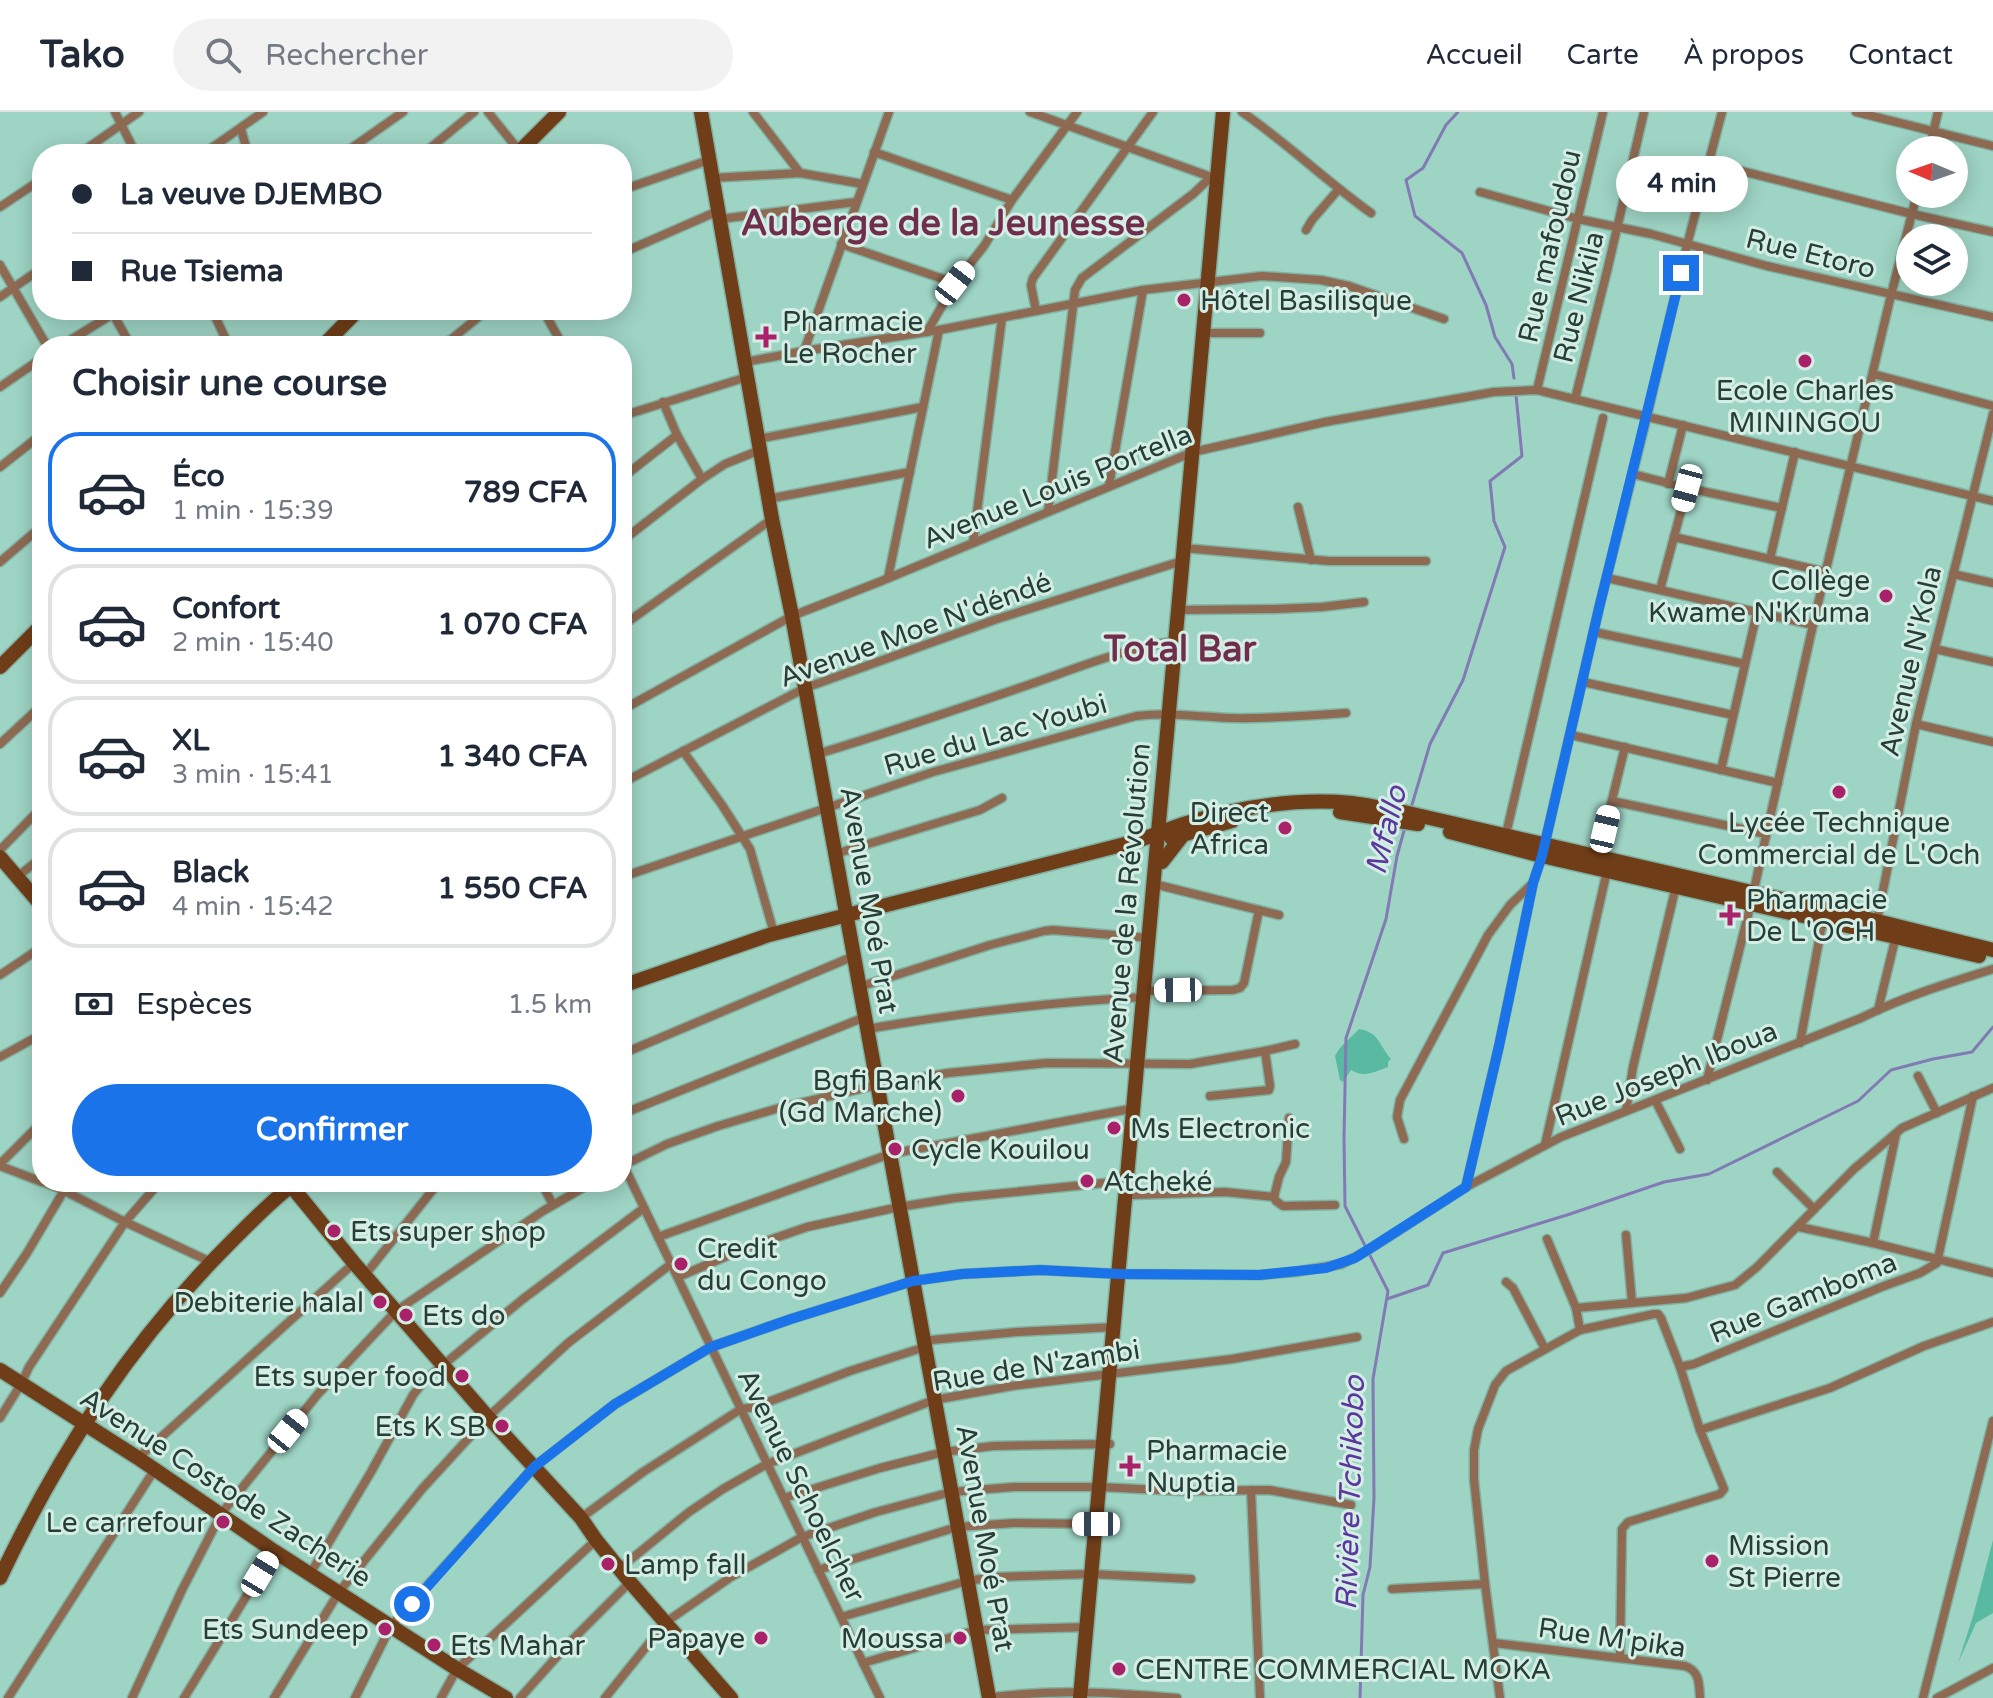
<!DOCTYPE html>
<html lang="fr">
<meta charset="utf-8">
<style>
:root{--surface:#fff;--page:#f2f2f3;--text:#1f2937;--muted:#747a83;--line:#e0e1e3;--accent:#1a73e8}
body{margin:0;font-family:"Varela Round",sans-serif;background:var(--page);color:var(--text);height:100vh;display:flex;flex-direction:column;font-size:30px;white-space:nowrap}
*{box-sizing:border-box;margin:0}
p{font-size:26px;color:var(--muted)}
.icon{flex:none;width:44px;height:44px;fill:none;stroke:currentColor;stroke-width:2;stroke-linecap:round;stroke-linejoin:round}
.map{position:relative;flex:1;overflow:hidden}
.side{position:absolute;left:32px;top:224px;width:600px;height:856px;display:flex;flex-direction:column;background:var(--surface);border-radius:32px;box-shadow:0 4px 20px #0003}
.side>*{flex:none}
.guide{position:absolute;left:32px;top:32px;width:600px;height:176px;border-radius:32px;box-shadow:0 4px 20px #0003;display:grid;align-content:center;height:176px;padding:0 40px;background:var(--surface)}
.needle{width:52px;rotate:272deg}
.fabs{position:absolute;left:1896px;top:24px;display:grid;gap:16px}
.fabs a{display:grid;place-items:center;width:72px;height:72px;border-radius:50%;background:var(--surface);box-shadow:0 4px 20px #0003;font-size:40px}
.end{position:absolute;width:36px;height:36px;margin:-18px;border:10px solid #1a73e8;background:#fff;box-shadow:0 0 0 4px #fff}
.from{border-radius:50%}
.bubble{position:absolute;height:56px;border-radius:28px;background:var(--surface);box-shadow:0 4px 20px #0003;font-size:26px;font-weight:800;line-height:56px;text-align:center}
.car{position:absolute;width:24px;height:48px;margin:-24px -12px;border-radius:10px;box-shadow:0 0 6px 2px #0007;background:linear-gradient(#fff 24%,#345 0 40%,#fff 0 76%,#345 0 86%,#fff 0)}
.guide b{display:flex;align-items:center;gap:28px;height:76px;font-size:30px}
.guide b+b{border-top:2px solid var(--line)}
.guide i{width:20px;height:20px;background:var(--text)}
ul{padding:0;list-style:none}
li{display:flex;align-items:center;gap:24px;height:120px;margin:0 16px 12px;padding:0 24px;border:4px solid var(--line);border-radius:32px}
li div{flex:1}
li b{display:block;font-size:30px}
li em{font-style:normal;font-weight:800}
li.current{border-color:var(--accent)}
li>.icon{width:72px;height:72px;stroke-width:1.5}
h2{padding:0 40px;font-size:36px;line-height:96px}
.pay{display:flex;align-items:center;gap:20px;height:88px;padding:0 40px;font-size:30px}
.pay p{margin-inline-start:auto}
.button{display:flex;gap:16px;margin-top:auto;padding:16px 40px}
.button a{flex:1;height:92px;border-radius:48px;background:var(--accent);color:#fff;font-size:32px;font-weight:800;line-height:92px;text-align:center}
header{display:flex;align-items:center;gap:48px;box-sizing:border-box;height:112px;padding:0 40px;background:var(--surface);border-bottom:2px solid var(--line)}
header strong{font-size:38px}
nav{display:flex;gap:44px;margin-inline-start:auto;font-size:28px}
.search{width:560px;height:72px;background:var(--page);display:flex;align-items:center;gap:20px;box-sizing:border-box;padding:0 28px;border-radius:44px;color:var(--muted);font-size:30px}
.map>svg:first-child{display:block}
</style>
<header>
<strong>Tako</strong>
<div class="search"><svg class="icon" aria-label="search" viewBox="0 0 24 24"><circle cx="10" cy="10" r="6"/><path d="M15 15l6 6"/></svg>Rechercher</div>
<nav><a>Accueil</a><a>Carte</a><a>À propos</a><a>Contact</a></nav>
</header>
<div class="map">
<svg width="1993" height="1586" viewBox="0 0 1993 1586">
<rect width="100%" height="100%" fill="#9ed4c4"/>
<g fill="#5ab9a1">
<path d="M1359 917C1379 920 1379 933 1391 947L1388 950V955C1375 960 1363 966 1351 958L1343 970 1340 968 1335 944C1341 932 1350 927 1359 917Z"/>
<path d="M1993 1428V1501L1976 1511 1958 1551 1973 1504Z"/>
</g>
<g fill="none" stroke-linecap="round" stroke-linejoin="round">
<g stroke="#827ab4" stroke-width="3">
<path d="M1458 0 1446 13 1423 56 1406 68 1415 104 1462 141 1486 193 1495 225 1512 252 1514 266"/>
<path d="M1411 696 1430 632 1463 568 1505 435 1494 409 1490 369 1522 344 1516 283"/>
<path d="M1387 1187 1428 1173 1443 1141 1567 1103 1664 1070 1709 1062 1858 989 1891 958 1933 947 1972 940 1993 915"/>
<path d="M1360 1586 1363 1483 1370 1455 1374 1386 1373 1267 1388 1179 1345 1094 1344 1026 1346 926 1386 807 1397 744 1405 715"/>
</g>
<defs>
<g id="street">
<path d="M115 0 136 42"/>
<path d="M488 0 521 41"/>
<path d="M753 0 800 61"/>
<path d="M1030 0 1214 66"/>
<path d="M1242 0C1287 31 1326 69 1371 101"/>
<path d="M1856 0 1993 34"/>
<path d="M241 17 248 42"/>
<path d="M1929 38 1938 0"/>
<path d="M874 40 1012 88"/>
<path d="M79 42 139 0"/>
<path d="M203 42 263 0"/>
<path d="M343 42 403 0"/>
<path d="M423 42 474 0"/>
<path d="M1710 51 1912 102 1993 120"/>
<path d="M712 66 800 61 863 72"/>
<path d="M622 78 709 48"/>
<path d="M1480 80 1578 107 1651 122 1767 154 1993 205"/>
<path d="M0 95 42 67"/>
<path d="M720 107 856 90"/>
<path d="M1306 118 1312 108 1338 78"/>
<path d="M841 132 955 171"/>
<path d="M622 141 718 99"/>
<path d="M0 153 47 234"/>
<path d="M0 185 42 156"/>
<path d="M212 198 229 234"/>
<path d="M543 198 563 234"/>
<path d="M1036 199 1031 173 1033 166 1153 0"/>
<path d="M113 202 131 234"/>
<path d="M927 220 955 171 984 134 1012 88 1077 0"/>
<path d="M1202 221H1260"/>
<path d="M61 234 119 198"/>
<path d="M443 234 487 198"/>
<path d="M804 239 889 0"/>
<path d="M745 250 804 239 939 218 1143 178 1262 164 1321 168 1349 174 1444 207"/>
<path d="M1873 262 1993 294"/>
<path d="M0 275 42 246"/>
<path d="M1537 278 1603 0"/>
<path d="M1575 287 1608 155 1644 0"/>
<path d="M663 290 677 323 702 367"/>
<path d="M622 304 747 265"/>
<path d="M758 327 923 295"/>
<path d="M0 355 42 322"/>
<path d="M1633 362 1687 376 1782 396"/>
<path d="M622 366 677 323"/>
<path d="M1668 372 1683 313"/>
<path d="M1109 374 1143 178"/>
<path d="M768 387 910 360"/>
<path d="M1298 395 1311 448"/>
<path d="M1048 400 1075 178 1082 166 1193 82 1211 65"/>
<path d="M1674 425 1826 460"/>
<path d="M622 429 702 367 725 352 760 338"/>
<path d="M973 431 1002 206"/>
<path d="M1184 436 1329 449H1426"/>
<path d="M1770 447 1795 340"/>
<path d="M0 450 42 414"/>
<path d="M1953 462 1993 471"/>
<path d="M888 466 939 218"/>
<path d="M1607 466 1813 513"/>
<path d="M1660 478 1687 376"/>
<path d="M1178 498 1275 497 1322 495 1364 490"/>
<path d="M622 514 772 407"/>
<path d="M1594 520 1745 552"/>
<path d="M1935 537 1993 550"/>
<path d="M1583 570 1733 603"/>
<path d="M622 598 792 504 879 470 1193 340 1325 310 1494 280 1537 278 1993 389"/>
<path d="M1916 612 1993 630"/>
<path d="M1571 623 1778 671"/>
<path d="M0 632 42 593"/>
<path d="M683 639 722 693 750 737 774 821"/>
<path d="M817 642C888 621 958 597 1028 573 1077 556 1125 536 1176 529"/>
<path d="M1721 658 1757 500"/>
<path d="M622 671 805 576 997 507 1185 448"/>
<path d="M1612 689 1766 722"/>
<path d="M1506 722 1603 306"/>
<path d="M0 738 42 695"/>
<path d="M835 742 980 698 1002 686"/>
<path d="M1598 745 1625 635"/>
<path d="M17 765 42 745"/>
<path d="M622 765 933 660 1136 604C1166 600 1198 605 1229 606 1268 607 1307 604 1346 601"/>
<path d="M1154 772 1279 803"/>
<path d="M1877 809 1916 612 1993 302"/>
<path d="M0 863 42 835"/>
<path d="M859 875 990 833 1044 819 1053 818 1150 826"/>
<path d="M1144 879 1233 878 1240 876 1244 871 1259 798"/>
<path d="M1878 898 1896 824"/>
<path d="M867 917C959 901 1051 890 1145 885"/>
<path d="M1800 931 1823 807"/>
<path d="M622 942 854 844"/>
<path d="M0 945 42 922"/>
<path d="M1918 964 1937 1001"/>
<path d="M1707 968 1751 791 1813 513 1891 183 1917 82"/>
<path d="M1210 984 1269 978 1270 974 1265 939"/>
<path d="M1655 988 1680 1037"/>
<path d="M1626 999 1633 955 1676 774"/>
<path d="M622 1002 865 905"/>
<path d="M1404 1027 1397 1005 1400 988 1488 823 1510 793 1532 772"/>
<path d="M1545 1033 1607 759"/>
<path d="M622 1050 880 1586"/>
<path d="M0 1052 42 1010"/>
<path d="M0 1054 42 1070"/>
<path d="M622 1054 667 1032 718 1014 779 996 877 973 948 961 1047 951 1190 952 1265 939 1295 932"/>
<path d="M1777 1060 1814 1097"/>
<path d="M43 1070 63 1078 125 1110 211 1150"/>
<path d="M541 1070 553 1093"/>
<path d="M1466 1075 1499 934 1533 771 1542 744 1599 496 1647 304 1687 133 1722 0"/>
<path d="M1133 1083 1225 1080 1274 1085 1276 1089 1283 1094 1335 1093"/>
<path d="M1274 1085 1279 1065 1286 1050 1289 1006"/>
<path d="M1799 1115 1873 1131 1993 1161"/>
<path d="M1626 1123 1632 1191"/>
<path d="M658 1125 890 1042 1135 996"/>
<path d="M1547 1127 1576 1196 1580 1218"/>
<path d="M1873 1131 1896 1022"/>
<path d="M365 1163 439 1070"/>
<path d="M678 1165 746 1136 807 1115 899 1095 955 1086 1134 1068"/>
<path d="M1506 1170 1513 1176 1545 1237"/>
<path d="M0 1181 27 1141 69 1070"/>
<path d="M1576 1196 1686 1186 1735 1173 1757 1155 1854 1057 1902 1016 1993 976"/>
<path d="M1680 1255 1694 1252 1884 1174 1920 1161 1937 1151 1973 984"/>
<path d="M0 1306 21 1272 29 1255 125 1110 160 1070"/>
<path d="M1700 1318 1830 1276 1924 1234 1993 1210"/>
<path d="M138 1346 354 1151"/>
<path d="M1251 1378 1260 1586"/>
<path d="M784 1386 880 1356 944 1340 993 1334 1110 1332"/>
<path d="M581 1406 643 1360 741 1297 755 1295 850 1259 925 1235 931 1228 1017 1220 1116 1215"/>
<path d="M619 1457 689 1400 723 1377 767 1352 934 1288 1012 1274 1232 1247 1357 1225"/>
<path d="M818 1458 957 1415 1014 1411 1103 1412"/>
<path d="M310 1462 371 1360 413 1283 425 1268 523 1187 644 1096"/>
<path d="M1392 1477 1485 1472"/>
<path d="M841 1505 967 1469 994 1465 1091 1462 1191 1467"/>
<path d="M1494 1531 1685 1554C1700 1559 1699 1572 1700 1586"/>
<path d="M863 1551 976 1518 1089 1515"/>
<path d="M8 1586 155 1357"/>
<path d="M132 1586 182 1478 221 1402 318 1282 396 1199 543 1099 593 1070"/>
<path d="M184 1586 274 1439"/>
<path d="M274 1586 339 1480 422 1377 488 1305 568 1231 671 1152"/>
<path d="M355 1586 391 1514 534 1355 615 1292 711 1235 791 1207 913 1169 962 1162 1040 1158 1119 1162 1259 1163 1295 1160 1342 1152 1370 1137 1466 1075 1561 1025 1861 906C1903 885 1948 871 1993 857"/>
<path d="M441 1586 457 1557 596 1428"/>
<path d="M520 1586 569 1531 630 1470"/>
<path d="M605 1586 666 1510 731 1465 802 1425 876 1400 951 1380 1014 1375H1099L1181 1379 1269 1378 1351 1393"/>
<path d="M986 1586C1050 1577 1113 1580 1177 1586"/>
<path d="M1500 1586 1485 1472 1474 1368V1338L1478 1317 1495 1273 1506 1259 1580 1218 1654 1202H1658L1661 1206 1680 1255 1700 1318 1724 1377 1720 1382 1628 1410 1622 1417 1620 1545"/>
<path d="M1923 1586 1993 1309"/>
<path d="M1937 1586 1993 1556"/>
</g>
<g id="secondary">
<path d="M701 0 772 407 792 504 989 1586"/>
<path d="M517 42 559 0"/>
<path d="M323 234 358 198"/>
<path d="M0 555 42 513"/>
<path d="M1340 700 1418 712"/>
<path d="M1450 720 1542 744 1979 844"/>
<path d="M1171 726 1232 709"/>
<path d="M0 745 42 794"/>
<path d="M1162 750 1183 723"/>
<path d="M622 874 769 823 1129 731C1149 726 1167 717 1187 711 1240 695 1297 686 1352 691 1367 693 1381 696 1395 698L1877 809 1993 838"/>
<path d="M288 1070 354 1151 488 1305 581 1406 596 1428 630 1470 731 1586"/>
<path d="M0 1258 138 1346 274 1439 457 1557 506 1586"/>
<path d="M0 1466C59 1341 131 1230 229 1132 250 1111 272 1088 296 1070"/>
<path d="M1080 1586 1223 0"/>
</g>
</defs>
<use href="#street" stroke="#81b0a2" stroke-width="11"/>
<use href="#secondary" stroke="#81b0a2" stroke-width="17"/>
<use href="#street" stroke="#8e6a53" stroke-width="8"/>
<use href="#secondary" stroke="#6f3d18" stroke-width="14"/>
</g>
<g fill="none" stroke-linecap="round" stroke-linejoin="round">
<path stroke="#1a73e8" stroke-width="10" d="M412 1492 534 1355 615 1292 711 1235 791 1207 913 1169 962 1162 1040 1158 1119 1162 1259 1163 1326 1156 1355 1146 1466 1075 1499 934 1533 771 1542 744 1599 496 1681 161"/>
</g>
<g fill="#a92168" stroke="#d4eee6" stroke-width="3">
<circle cx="1184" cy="188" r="8"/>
<path d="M762 213h8v8h8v8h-8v8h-8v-8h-8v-8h8z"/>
<circle cx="1805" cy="249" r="8"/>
<circle cx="1886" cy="484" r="8"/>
<circle cx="1839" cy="680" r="8"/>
<circle cx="1285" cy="716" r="8"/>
<path d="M1726 791h8v8h8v8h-8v8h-8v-8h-8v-8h8z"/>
<circle cx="958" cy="984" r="8"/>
<circle cx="1114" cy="1016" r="8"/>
<circle cx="895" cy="1037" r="8"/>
<circle cx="1087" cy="1069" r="8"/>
<circle cx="334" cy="1119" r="8"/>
<circle cx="681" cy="1152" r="8"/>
<circle cx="380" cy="1190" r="8"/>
<circle cx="406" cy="1203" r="8"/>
<circle cx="462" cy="1264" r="8"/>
<circle cx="502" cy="1314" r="8"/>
<path d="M1126 1342h8v8h8v8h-8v8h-8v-8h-8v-8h8z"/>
<circle cx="223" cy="1410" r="8"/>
<circle cx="1712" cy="1449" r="8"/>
<circle cx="608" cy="1452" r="8"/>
<circle cx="385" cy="1517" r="8"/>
<circle cx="761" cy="1526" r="8"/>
<circle cx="960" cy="1526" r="8"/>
<circle cx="434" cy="1533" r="8"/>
<circle cx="1119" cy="1557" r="8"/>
</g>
<g text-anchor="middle" stroke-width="6" stroke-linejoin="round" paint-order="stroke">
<g font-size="28" fill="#273e37" stroke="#d4eee6">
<text transform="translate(1549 134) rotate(-77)" y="10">Rue mafoudou</text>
<text transform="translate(1811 141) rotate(14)" y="10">Rue Etoro</text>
<text transform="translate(1578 185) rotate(-76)" y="10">Rue Nikila</text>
<text transform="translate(1057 374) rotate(-22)" y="10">Avenue Louis Portella</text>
<text transform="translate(915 517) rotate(-20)" y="10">Avenue Moe N'déndé</text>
<text transform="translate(1910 549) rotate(-77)" y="10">Avenue N'Kola</text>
<text transform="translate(995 622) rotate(-16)" y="10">Rue du Lac Youbi</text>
<text transform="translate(870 788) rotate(80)" y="10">Avenue Moé Prat</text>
<text transform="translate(1126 791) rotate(-85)" y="10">Avenue de la Révolution</text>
<text transform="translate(1666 961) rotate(-22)" y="10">Rue Joseph Iboua</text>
<text transform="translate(1803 1185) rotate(-22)" y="10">Rue Gamboma</text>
<text transform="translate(1036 1253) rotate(-9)" y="10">Rue de N'zambi</text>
<text transform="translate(802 1373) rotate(64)" y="10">Avenue Schoelcher</text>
<text transform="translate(226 1375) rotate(33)" y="10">Avenue Costode Zacherie</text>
<text transform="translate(986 1426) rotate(80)" y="10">Avenue Moé Prat</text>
<text transform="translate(1612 1525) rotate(8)" y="10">Rue M'pika</text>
</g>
<g font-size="28" fill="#273e37" stroke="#d4eee6" text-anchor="start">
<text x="1200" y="198">Hôtel Basilisque</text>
<text x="782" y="219">Pharmacie<tspan x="782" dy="32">Le Rocher</tspan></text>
<text x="1805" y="288" text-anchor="middle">Ecole Charles<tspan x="1805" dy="32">MININGOU</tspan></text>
<text x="1870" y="478" text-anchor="end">Collège<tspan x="1870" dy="32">Kwame N'Kruma</tspan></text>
<text x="1269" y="710" text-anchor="end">Direct<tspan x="1269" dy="32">Africa</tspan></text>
<text x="1839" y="720" text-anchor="middle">Lycée Technique<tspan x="1839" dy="32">Commercial de L'Och</tspan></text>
<text x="1746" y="797">Pharmacie<tspan x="1746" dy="32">De L'OCH</tspan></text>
<text x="942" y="978" text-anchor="end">Bgfi Bank<tspan x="942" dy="32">(Gd Marche)</tspan></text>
<text x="1130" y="1026">Ms Electronic</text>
<text x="911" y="1047">Cycle Kouilou</text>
<text x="1103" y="1079">Atcheké</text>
<text x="350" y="1129">Ets super shop</text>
<text x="697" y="1146">Credit<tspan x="697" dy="32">du Congo</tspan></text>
<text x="364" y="1200" text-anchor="end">Debiterie halal</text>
<text x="422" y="1213">Ets do</text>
<text x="446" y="1274" text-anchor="end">Ets super food</text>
<text x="486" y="1324" text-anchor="end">Ets K SB</text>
<text x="1146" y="1348">Pharmacie<tspan x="1146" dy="32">Nuptia</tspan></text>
<text x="207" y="1420" text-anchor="end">Le carrefour</text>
<text x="1728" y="1443">Mission<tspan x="1728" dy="32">St Pierre</tspan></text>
<text x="624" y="1462">Lamp fall</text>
<text x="369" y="1527" text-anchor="end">Ets Sundeep</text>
<text x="745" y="1536" text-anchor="end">Papaye</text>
<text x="944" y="1536" text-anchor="end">Moussa</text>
<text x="450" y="1543">Ets Mahar</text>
<text x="1135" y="1567">CENTRE COMMERCIAL MOKA</text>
</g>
<g font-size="30" font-style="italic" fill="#5a389d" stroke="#d4eee6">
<text transform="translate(1386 718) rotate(-76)" y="10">Mfallo</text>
<text transform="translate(1350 1381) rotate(-88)" y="10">Rivière Tchikobo</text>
</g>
<g font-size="36" font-weight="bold" fill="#712e4c" stroke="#d4eee6">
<text x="943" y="123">Auberge de la Jeunesse</text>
<text x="1180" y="549">Total Bar</text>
</g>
</g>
</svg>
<div class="fabs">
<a><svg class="needle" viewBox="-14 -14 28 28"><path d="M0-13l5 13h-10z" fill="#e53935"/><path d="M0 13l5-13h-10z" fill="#747a83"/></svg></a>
<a><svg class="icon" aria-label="layers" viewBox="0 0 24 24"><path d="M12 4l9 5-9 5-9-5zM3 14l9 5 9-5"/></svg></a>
</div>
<i class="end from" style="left:412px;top:1492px"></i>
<i class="end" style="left:1681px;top:161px"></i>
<div class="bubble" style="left:1616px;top:44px;width:132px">4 min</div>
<i class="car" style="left:955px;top:171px;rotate:38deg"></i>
<i class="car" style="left:1687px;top:376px;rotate:195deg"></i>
<i class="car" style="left:1605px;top:717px;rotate:13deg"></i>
<i class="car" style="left:1178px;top:878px;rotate:269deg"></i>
<i class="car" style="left:288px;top:1319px;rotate:39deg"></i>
<i class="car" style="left:1096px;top:1412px;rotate:270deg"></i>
<i class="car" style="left:260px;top:1462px;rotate:31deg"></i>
<div class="guide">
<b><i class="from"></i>La veuve DJEMBO</b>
<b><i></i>Rue Tsiema</b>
</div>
<section class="side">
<h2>Choisir une course</h2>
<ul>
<li class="current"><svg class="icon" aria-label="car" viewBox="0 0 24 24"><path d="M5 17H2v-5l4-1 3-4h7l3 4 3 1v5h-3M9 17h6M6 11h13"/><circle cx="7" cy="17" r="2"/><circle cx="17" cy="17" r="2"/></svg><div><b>Éco</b><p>1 min · 15:39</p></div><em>789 CFA</em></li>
<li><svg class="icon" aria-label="car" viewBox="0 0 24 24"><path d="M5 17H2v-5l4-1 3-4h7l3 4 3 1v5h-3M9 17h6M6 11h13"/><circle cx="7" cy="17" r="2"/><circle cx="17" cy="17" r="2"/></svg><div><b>Confort</b><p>2 min · 15:40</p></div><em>1 070 CFA</em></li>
<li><svg class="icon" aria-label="car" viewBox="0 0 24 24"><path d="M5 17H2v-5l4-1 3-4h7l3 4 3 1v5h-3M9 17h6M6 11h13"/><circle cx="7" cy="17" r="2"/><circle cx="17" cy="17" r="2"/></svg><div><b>XL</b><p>3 min · 15:41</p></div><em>1 340 CFA</em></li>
<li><svg class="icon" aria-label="car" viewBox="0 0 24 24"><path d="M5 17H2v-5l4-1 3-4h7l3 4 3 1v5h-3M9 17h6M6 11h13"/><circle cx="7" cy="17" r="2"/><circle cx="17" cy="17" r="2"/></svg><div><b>Black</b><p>4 min · 15:42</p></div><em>1 550 CFA</em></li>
</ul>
<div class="pay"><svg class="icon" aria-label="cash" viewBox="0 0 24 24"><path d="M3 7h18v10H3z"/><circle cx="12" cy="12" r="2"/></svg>Espèces<p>1.5 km</p></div>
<div class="button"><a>Confirmer</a></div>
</section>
</div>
